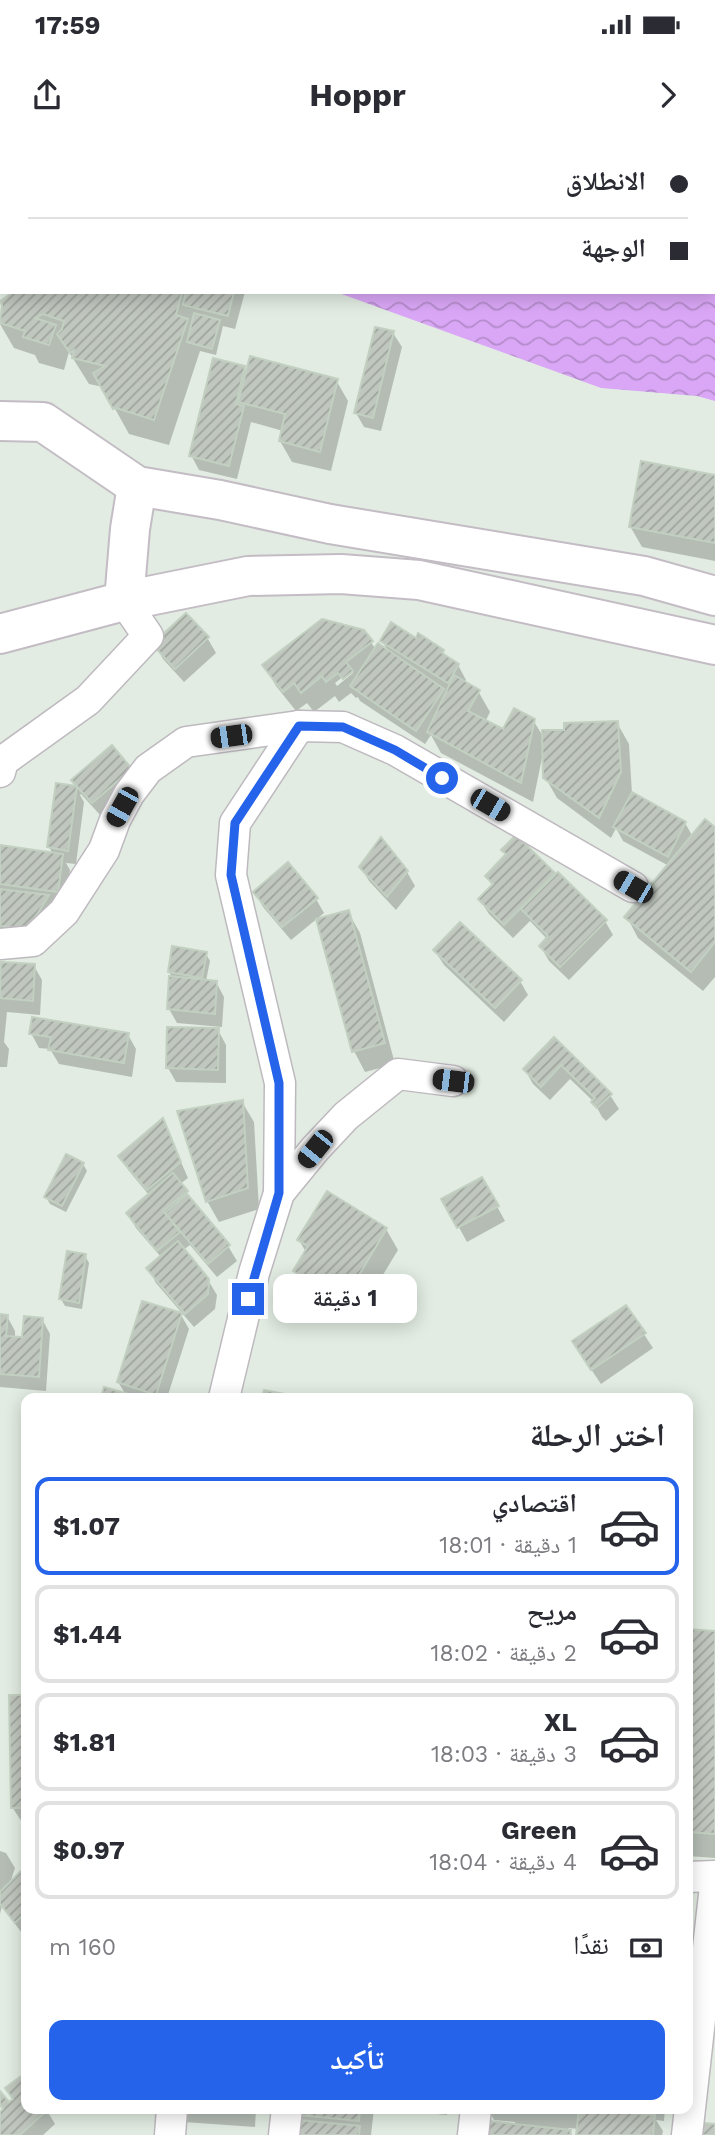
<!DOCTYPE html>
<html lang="ar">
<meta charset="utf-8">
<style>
:root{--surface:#fff;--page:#f2f2f3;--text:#2b2b33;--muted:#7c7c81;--line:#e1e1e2;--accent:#2563eb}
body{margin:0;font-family:"Work Sans","Noto Naskh Arabic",sans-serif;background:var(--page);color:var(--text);direction:rtl;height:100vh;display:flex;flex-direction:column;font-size:26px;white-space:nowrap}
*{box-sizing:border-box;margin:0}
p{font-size:23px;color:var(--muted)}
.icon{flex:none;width:38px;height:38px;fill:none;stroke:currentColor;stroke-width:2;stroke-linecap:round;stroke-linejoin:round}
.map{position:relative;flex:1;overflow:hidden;direction:ltr}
.drawer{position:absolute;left:21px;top:1253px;width:672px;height:721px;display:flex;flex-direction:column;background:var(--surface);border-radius:14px;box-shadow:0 4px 18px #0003;direction:rtl}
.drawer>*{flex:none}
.guide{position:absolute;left:0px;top:0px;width:716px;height:154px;box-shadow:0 4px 18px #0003;direction:rtl;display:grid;align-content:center;height:154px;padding:0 28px;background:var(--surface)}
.end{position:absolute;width:32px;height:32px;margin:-16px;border:9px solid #2563eb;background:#fff;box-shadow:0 0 0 4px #fff}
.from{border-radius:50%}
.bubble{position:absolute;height:49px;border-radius:14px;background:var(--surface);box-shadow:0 4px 18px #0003;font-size:23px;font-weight:700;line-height:49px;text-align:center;direction:rtl}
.car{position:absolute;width:21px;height:42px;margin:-21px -10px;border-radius:9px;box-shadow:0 0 5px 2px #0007;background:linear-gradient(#222 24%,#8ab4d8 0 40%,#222 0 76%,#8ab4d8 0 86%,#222 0)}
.guide b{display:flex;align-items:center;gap:24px;height:66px;font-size:26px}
.guide b+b{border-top:2px solid var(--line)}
.guide i{width:18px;height:18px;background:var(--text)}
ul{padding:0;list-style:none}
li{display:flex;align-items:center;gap:21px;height:98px;margin:0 14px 10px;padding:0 14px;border:4px solid var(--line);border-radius:14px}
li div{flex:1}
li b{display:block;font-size:26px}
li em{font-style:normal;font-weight:700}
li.current{border-color:var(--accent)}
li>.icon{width:63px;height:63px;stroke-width:1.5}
h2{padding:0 28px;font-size:32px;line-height:84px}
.pay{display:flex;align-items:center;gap:18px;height:77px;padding:0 28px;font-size:26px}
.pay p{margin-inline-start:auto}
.primary-button{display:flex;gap:14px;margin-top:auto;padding:14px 28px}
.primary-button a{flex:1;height:80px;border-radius:14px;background:var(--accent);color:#fff;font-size:28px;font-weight:700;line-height:80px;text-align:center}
.status{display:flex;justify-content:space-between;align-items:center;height:49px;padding:0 35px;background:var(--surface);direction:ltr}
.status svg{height:19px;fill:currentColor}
header{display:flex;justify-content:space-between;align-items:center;height:91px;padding:0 28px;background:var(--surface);font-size:32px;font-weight:700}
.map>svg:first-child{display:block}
</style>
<div class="status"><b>17:59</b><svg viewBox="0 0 49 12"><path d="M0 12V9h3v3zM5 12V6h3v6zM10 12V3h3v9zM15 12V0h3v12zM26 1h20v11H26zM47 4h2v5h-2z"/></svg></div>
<header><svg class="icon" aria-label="forward" viewBox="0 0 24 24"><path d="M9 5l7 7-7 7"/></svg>Hoppr<svg class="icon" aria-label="share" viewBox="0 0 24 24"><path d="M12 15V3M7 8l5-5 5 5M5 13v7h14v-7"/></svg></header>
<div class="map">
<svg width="715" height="1995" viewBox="0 0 715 1995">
<defs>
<pattern id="water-waves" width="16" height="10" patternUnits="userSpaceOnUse" patternTransform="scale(1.75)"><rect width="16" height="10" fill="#daa7f6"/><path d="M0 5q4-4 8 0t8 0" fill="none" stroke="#b48bcb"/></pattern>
<pattern id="building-hatch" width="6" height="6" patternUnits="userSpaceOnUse" patternTransform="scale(1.75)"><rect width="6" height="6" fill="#c0c7be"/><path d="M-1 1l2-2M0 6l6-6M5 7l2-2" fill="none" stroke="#9fa59e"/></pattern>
</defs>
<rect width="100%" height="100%" fill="#e2ece2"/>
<path fill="url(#water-waves)" d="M0 0H715V261L697 256 601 248 336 152H714V2H2V61Z"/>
<g fill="#0003" fill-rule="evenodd">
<path d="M18 152H245L235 189 223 186 216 215 200 211 169 305 129 294 103 247 89 244 69 212 64 230 39 223 35 215 14 208 0 184V179L4 165Z"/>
<path d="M393 193 402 207 381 291 364 287 356 273Z"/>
<path d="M244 227 247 233 336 240 348 261 331 331 292 322 280 301 283 291 251 282 237 339 199 330 191 315Z"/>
<path d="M715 337V421L642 407 630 386Z"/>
<path d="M186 475 208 499 216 513 184 542 163 519 155 504Z"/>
<path d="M416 500 443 511 447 519 458 525 466 540 464 543 478 551 490 572 485 582 504 592 533 580 544 598 566 591 617 583 629 604 632 654 685 683 693 697 715 689V837L703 851 638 798 627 777 669 726 623 701 616 688 611 698 557 658 545 637 543 613 533 662 441 613 431 595 425 604 360 561 358 557 356 558 351 553 339 562 335 556 314 572 307 563 296 571 276 546 264 525 371 502 376 510 390 514 382 501ZM353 529V533L337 546 335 543Z"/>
<path d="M130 630 101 676 81 654 80 655 84 662 76 724 66 723 70 730 65 766 0 799V706L53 714 49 707 58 645 78 648 74 640Z"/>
<path d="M504 710 553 734 605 781 613 795 569 840 549 821 541 807 548 800 530 781 513 798 489 774 480 760 493 747 487 736 507 716Z"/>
<path d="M361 727 407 732 415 746 396 770 369 741Z"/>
<path d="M255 752 316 759 324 773 291 800 263 767Z"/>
<path d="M348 772 360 793 395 924 365 932 354 911Z"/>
<path d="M435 811 520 841 528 855 504 882 444 825Z"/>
<path d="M206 814 210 821 206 841 216 842 224 857 222 887 177 883 169 869 173 839 169 832Z"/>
<path d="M34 826 42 840 40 875 7 872 4 902 9 909 7 927H0V845L1 847Z"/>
<path d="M218 890 226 905V943L176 942 168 928Z"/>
<path d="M31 893 128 895 136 909 132 937 59 924 50 909 39 908Z"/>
<path d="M554 900 610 955 619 969 606 981 602 977 594 962 570 939 550 960 533 944 525 930Z"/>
<path d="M242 962 254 982 259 1069 219 1082 207 1061Z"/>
<path d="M163 981 188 1038 180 1044 196 1067 228 1106 237 1121 217 1137 190 1105 183 1110 208 1140 217 1155 215 1169 194 1187 156 1143 148 1128 161 1117 136 1088 128 1074 149 1055 129 1031 120 1017Z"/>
<path d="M83 1024 87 1031 66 1072 50 1064 46 1057Z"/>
<path d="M482 1039 505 1081 467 1102 444 1060Z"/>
<path d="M386 1089 398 1110 355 1181 307 1152 295 1131 306 1112 299 1100Z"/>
<path d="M85 1116 89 1123 82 1169 65 1166 61 1159Z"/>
<path d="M626 1167 653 1208 601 1244 582 1216Z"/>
<path d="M181 1175 189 1189 167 1258H103L105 1250 126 1255 118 1242Z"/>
<path d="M0 1176H7L15 1191V1198L24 1199 42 1179 50 1194 46 1251 0 1247Z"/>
<path d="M688 1491 715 1493V1718L688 1716Z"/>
<path d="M11 1557H26V1688L12 1667Z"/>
<path d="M0 1711 6 1713 15 1728 9 1746 26 1729V1794L24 1796 2 1766 0 1774Z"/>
<path d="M24 1936 26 1940V1969H46L55 1984 43 1995H0V1974L3 1971 0 1965V1953L8 1965 15 1961Z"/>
<path d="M176 1969H256L255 1987 184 1982Z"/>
<path d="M292 1969H374L371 1995H289Z"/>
<path d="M424 1969H447V1975L426 1973Z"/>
<path d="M488 1969 592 1970 665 1969 664 1981 656 1980 663 1991 662 1995H578L579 1989 568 1988 572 1995H480L515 1986V1982L494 1980Z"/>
</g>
<g fill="url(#building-hatch)" stroke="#c2d0c1" stroke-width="2">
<path d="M14 152H182L176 175 188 179 154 280 116 268 113 269 93 233 105 226 72 218 74 210 70 213 57 194 62 189 64 181 43 174 35 178 56 185 49 205 23 197 25 191 0 183 2 165 0 161Z"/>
<path d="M186 152H234L228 176 183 165Z"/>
<path d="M194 173 220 180 212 209 187 202Z"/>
<path d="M375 187 394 191 373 278 354 273Z"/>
<path d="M250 216 338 239 320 312 279 301 285 274 238 262Z"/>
<path d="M213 218 245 226 236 264 244 266 229 326 189 316Z"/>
<path d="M641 321 715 335V403L629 387Z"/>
<path d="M186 473 209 497 175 529 152 504Z"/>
<path d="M322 479 364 490 373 501 346 522 353 531 343 539 338 533 326 542 322 536 301 553 294 543 283 552 262 525Z"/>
<path d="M391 482 416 498 418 493 444 510 442 513 459 524 448 543 380 501Z"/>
<path d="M378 503 444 549 416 591 350 546Z"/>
<path d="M454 535 480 550 468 571 503 589 514 568 535 579 521 643 427 592Z"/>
<path d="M618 581 621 632 599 678 543 638 542 590H564V583Z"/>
<path d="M112 605 132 629 92 663 71 640Z"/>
<path d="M56 643 77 646 68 711 47 707Z"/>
<path d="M632 652 686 682 668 717 613 687Z"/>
<path d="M705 679 715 687V802L691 832 624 777Z"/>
<path d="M516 695 555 733 504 785 478 759 493 744 485 736 506 714 501 710Z"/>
<path d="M381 697 408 731 387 757 359 727Z"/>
<path d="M0 705 63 714 58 752 0 744Z"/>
<path d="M288 722 318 758 282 787 253 752Z"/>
<path d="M558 732 607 780 560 827 539 806 548 796 521 769Z"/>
<path d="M0 749 49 755 28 789 0 786Z"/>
<path d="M349 770 385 903 352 912 316 779Z"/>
<path d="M460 782 522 840 495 868 433 810Z"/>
<path d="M172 806 207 812 202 838 168 832Z"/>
<path d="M1 822 35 824 33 861 0 858Z"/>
<path d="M169 836 217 841 215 874 167 869Z"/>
<path d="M32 877 129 893 124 923 48 910 51 897 29 894Z"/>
<path d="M167 887 219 888 218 930 166 928Z"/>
<path d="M554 897 612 954 597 968 591 962 595 958 561 925 541 947 523 929Z"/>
<path d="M243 960 248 1048 206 1062 177 971Z"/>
<path d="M163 978 181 1022 147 1050 118 1016Z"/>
<path d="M66 1014 84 1023 62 1066 44 1057Z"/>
<path d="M173 1033 188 1051 163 1071 180 1092 157 1111 126 1073Z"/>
<path d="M482 1037 499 1066 457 1088 441 1059Z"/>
<path d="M327 1051 387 1088 343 1162 293 1131 308 1106 297 1100Z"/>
<path d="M187 1054 230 1105 208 1124 165 1073Z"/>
<path d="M178 1101 209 1139 208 1154 185 1174 146 1128Z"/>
<path d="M67 1111 86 1114 79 1163 59 1159Z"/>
<path d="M142 1161 182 1173 156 1255 117 1242Z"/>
<path d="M626 1165 646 1193 591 1230 572 1201Z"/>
<path d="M0 1174 8 1175 6 1196 22 1197 24 1176 43 1178 39 1237 0 1234Z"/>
<path d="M104 1247 132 1255 131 1258H101Z"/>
<path d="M264 1250 305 1258H262Z"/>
<path d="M688 1489 715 1491V1694L688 1692Z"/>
<path d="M9 1555H26V1668H11Z"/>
<path d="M26 1726V1772L15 1783 0 1764V1752Z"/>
<path d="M24 1934 26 1937V1969H48L20 1995H0V1972L3 1969 0 1965V1951L9 1962 13 1959 5 1948Z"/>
<path d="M188 1969H247V1973Z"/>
<path d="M290 1969H360L359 1981 289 1974Z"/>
<path d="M579 1969 655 1975 653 1995H576Z"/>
<path d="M289 1979 360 1986 359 1995H287Z"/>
<path d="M479 1980 571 1990 570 1995H478Z"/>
<path d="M695 1982 715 1984V1995H693Z"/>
</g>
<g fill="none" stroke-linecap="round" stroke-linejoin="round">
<defs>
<g id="street">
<path d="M0 632 3 621 88 560 148 496 124 461"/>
<path d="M0 804 33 801 64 772 104 710 115 680 129 654 148 629 186 602 299 586 343 587 395 610 633 747"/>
<path d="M279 1053 315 1009 346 976 398 934 453 941"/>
<path d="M224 1258 254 1133 279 1053 280 943 231 735 235 683 299 586"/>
<path d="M688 1737 715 1736"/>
<path d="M170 1995 172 1969"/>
<path d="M284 1995 287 1969"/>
<path d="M473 1995 476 1969"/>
<path d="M687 1995 715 1746"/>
</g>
<g id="secondary">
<path d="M0 281 43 282 137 346 220 360 330 384 644 436 715 456"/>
<path d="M124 461 130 389 137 346"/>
<path d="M0 494 124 461 248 436 341 434 419 440 715 505"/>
</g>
</defs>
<use href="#street" stroke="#beb9bf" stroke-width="33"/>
<use href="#secondary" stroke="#c3bcc4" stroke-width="42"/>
<use href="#street" stroke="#fff" stroke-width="30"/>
<use href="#secondary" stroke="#fff" stroke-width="38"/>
</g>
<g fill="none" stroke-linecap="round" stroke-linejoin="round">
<path stroke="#2563eb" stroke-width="9" d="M248 1159 279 1053V943L231 735 235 683 299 586 343 587 395 610 442 638"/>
</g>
</svg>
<i class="end from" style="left:442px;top:638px"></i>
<i class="end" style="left:248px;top:1159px"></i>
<div class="bubble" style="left:273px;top:1134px;width:144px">1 دقيقة</div>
<i class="car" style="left:231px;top:596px;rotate:262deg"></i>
<i class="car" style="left:490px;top:665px;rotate:120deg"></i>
<i class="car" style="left:122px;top:667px;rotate:209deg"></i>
<i class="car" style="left:633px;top:747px;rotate:300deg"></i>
<i class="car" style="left:453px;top:941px;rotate:277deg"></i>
<i class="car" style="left:315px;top:1009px;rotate:219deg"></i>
<div class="guide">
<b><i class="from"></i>الانطلاق</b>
<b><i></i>الوجهة</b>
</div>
<section class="drawer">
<h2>اختر الرحلة</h2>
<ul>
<li class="current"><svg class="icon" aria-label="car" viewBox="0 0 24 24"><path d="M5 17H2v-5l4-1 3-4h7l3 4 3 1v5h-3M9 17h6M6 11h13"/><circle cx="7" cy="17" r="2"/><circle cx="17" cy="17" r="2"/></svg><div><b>اقتصادي</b><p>1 دقيقة · 18:01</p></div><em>$1.07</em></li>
<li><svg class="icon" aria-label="car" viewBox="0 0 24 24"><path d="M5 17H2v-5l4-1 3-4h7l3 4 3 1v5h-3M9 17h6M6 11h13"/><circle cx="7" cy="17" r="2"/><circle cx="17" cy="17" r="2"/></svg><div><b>مريح</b><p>2 دقيقة · 18:02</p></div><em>$1.44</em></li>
<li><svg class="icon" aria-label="car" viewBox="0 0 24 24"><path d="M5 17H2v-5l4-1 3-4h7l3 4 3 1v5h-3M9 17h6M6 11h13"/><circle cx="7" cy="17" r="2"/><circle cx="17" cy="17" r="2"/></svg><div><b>XL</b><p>3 دقيقة · 18:03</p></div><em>$1.81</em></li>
<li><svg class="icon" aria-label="car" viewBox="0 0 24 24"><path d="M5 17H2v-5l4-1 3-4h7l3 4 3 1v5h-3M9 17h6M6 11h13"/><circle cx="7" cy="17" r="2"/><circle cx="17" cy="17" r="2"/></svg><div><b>Green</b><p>4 دقيقة · 18:04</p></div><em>$0.97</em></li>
</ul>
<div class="pay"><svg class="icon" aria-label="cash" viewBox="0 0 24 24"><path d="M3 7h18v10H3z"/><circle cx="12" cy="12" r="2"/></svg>نقدًا<p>160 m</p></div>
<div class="primary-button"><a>تأكيد</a></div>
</section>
</div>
